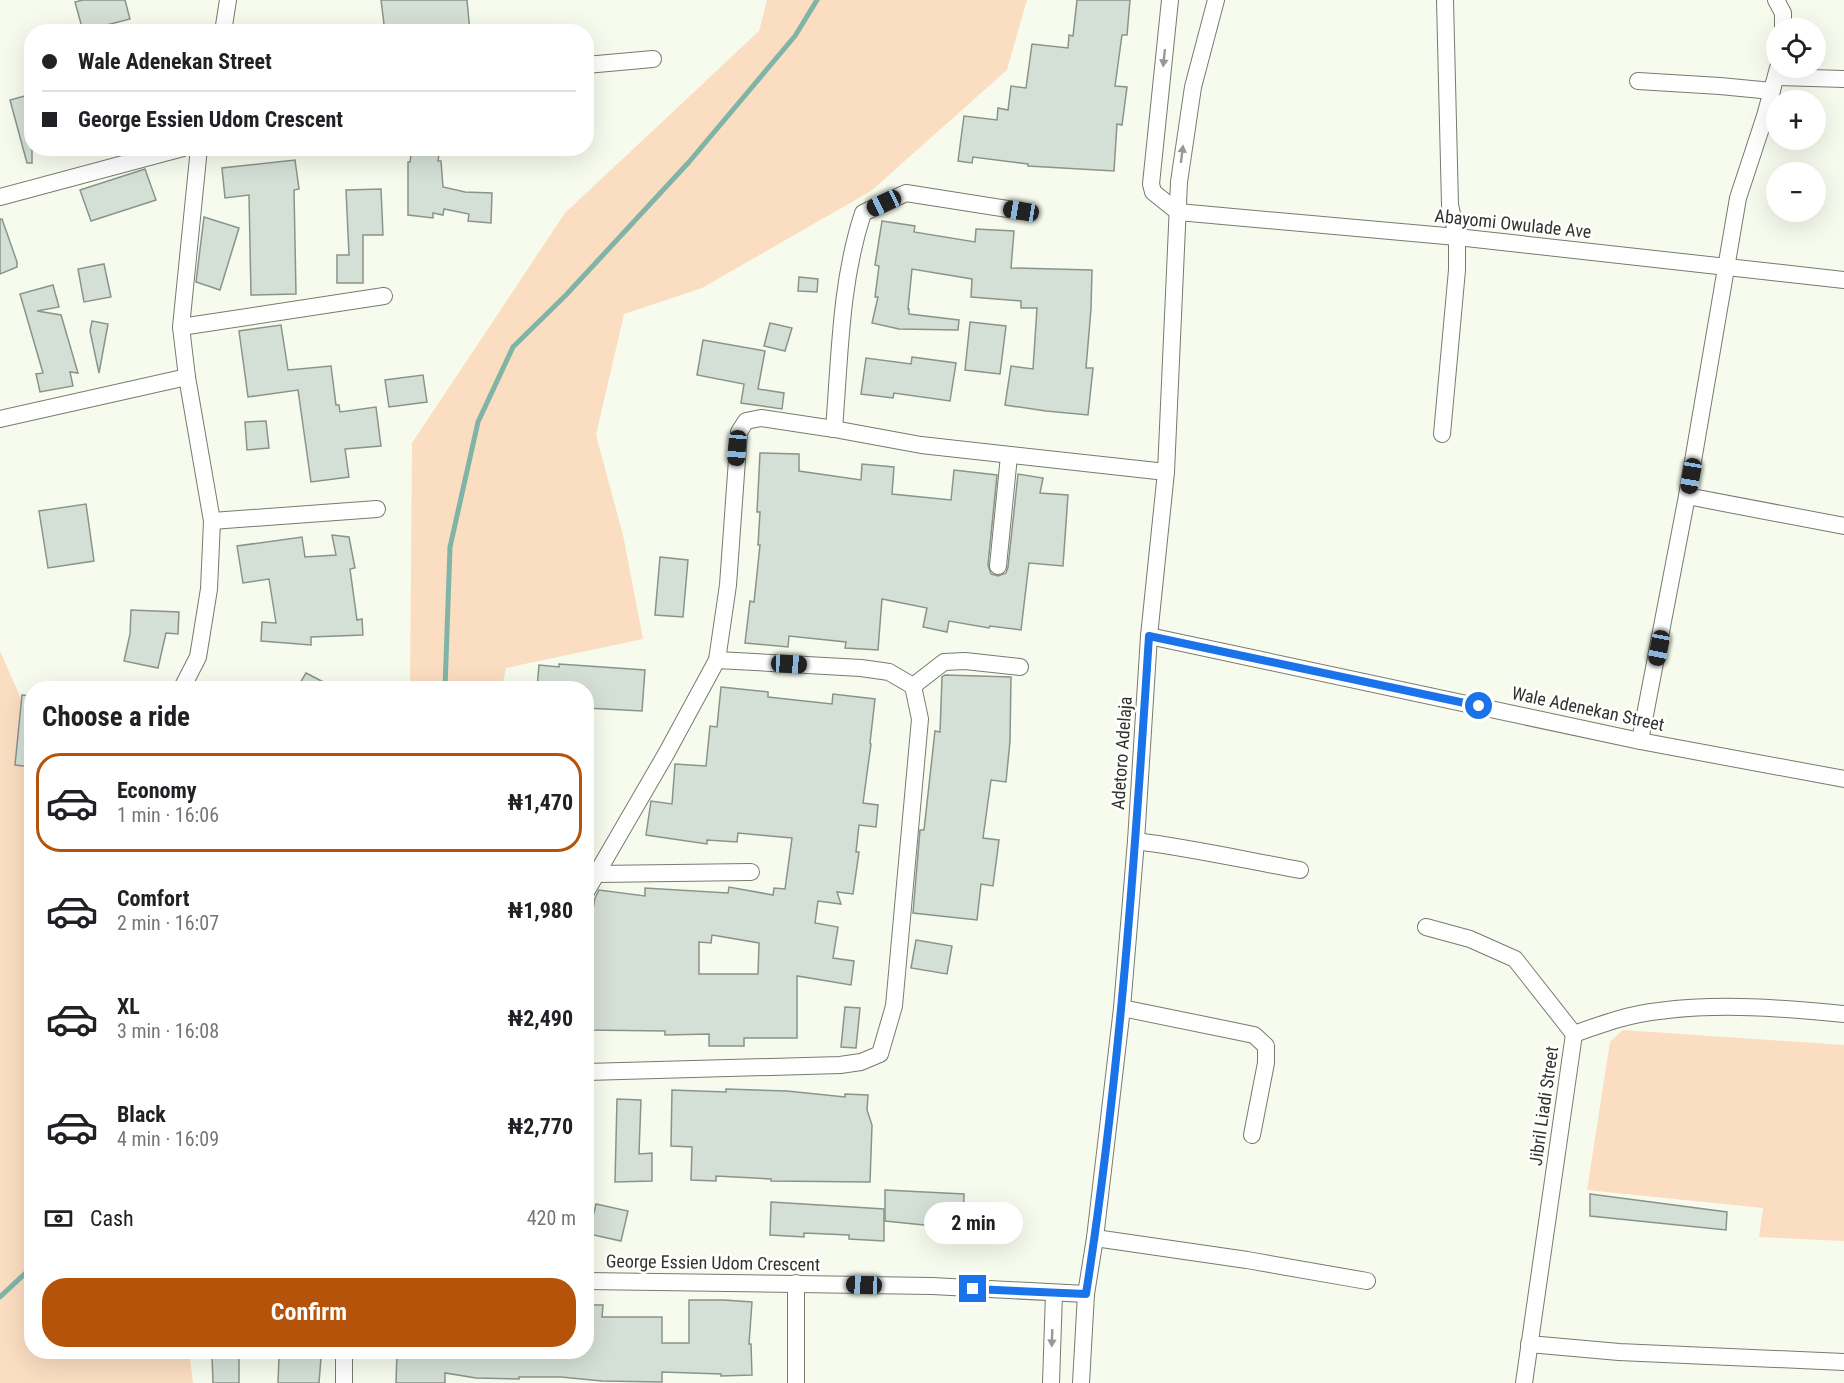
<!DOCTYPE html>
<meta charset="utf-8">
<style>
:root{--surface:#fff;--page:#f6f6f6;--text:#202124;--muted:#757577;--line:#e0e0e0;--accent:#b45309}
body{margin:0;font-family:"Roboto Condensed",sans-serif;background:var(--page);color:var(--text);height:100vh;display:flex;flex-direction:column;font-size:22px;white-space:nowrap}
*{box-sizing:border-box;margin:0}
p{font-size:20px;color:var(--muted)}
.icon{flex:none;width:33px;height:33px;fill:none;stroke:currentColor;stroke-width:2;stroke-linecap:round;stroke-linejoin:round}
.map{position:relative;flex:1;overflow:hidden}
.drawer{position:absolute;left:24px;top:681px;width:570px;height:678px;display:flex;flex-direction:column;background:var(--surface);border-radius:24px;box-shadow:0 6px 24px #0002}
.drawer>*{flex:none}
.guide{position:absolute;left:24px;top:24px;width:570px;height:132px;border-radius:24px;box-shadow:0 6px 24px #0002;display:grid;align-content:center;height:132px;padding:0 18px;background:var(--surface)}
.fabs{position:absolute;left:1766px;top:18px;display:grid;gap:12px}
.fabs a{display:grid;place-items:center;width:60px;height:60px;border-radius:50%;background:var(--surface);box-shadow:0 6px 24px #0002;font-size:30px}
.end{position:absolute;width:27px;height:27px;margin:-14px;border:8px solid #1a73e8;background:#fff;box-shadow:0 0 0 3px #fff}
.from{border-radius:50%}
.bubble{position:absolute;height:42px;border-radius:21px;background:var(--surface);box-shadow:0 6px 24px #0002;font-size:20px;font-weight:700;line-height:42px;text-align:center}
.car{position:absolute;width:18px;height:36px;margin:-18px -9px;border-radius:8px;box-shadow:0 0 4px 2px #0007;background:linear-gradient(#222 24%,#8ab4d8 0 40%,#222 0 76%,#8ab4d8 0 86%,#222 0)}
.guide b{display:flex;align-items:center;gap:21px;height:57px;font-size:22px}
.guide b+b{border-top:2px solid var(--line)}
.guide i{width:15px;height:15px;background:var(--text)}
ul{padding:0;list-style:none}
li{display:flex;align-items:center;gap:18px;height:99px;margin:0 12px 9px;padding:0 6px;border:3px solid transparent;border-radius:24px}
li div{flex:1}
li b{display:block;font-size:22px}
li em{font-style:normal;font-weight:700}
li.on{border-color:var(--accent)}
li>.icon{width:54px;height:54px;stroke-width:1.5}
h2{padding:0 18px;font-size:27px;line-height:72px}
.pay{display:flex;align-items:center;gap:15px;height:66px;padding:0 18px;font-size:22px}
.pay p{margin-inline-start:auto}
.action{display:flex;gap:12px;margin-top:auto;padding:12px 18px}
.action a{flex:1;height:69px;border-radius:24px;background:var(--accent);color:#fff;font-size:24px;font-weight:700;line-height:69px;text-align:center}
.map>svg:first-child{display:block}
</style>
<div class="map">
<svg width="1844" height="1383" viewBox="0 0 1844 1383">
<rect width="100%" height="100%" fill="#f7fbed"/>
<g fill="#fbddc1">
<path d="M767 0H1027L1007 70 871 191 702 288 624 314 596 435 623 535 643 639 506 668 502 688H410L412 443 565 213 759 31Z"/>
<path d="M0 651 32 724V1352H189L193 1383H0Z"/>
<path d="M1623 1030 1844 1045V1241L1759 1237 1763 1208 1587 1190 1610 1042Z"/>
</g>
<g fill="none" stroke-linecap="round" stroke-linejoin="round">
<g stroke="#80b4a6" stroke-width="5">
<path d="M445 688 450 547 478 422 513 347 566 295 689 162 795 36 817 0"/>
<path d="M0 1297 32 1267"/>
</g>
</g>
<g fill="#d4dfd5" stroke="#8a948b" stroke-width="1.5" fill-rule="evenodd">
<path d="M83 0H125L130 19 83 31 75 2Z"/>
<path d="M381 0H467L470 32H385Z"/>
<path d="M1077 0H1130L1127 35H1122L1115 86 1127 87 1122 125 1117 124 1114 171 1028 166V164L973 157 972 163 958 161 964 116 997 120 998 108 1008 110 1011 86 1026 88 1032 44 1068 48 1069 35 1073 36Z"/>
<path d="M32 94V163H27L10 100Z"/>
<path d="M412 148H440L438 161H441L443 187 465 192 492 193 491 223 468 221 469 214 444 209 443 215 433 213V218L408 215V162H410Z"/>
<path d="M295 160 299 189 294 190 296 294 251 295 249 195 225 198 222 168Z"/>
<path d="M145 169 156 200 91 221 80 190Z"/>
<path d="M381 189 383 235H363V283H337V255H349L346 190Z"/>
<path d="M204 217 239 228 220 290 196 282Z"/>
<path d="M0 219H2L17 262V267L0 274Z"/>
<path d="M882 221 915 226 914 232 975 242 976 229 1014 231 1011 268 1092 270 1091 309 1086 368H1093L1088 415 1046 411 1005 405 1011 366 1033 369 1037 308H1021V301L971 297 972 279 912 269 908 309H909V314L959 320 958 330 899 329 872 323 878 297H875L879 266 875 265Z"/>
<path d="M104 264 111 297 84 302 78 269Z"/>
<path d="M799 277 818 279 817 292 798 291Z"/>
<path d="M53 285 59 307 37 311 61 315 78 373 70 372 73 386 40 392 36 374 43 373 20 294Z"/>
<path d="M92 321 108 324 99 373 90 331Z"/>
<path d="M970 322 1006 326 1000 374 965 370Z"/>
<path d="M770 323 792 328 785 351 764 346Z"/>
<path d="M281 325 288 370 331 366 336 405H339L340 412 376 407 381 446 345 449 349 477 311 482 298 390 248 397 239 331Z"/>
<path d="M703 340 765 351 758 389 784 393 782 409 741 403 744 384 697 375Z"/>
<path d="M912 357 956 363 950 401 894 393 893 398 861 394 866 358 911 364Z"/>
<path d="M423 375 427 402 389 407 385 380Z"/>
<path d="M266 421 269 448 247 450 245 422Z"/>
<path d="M760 453 799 454V471L861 480 862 464 894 467 892 494 951 500 954 470 997 475 988 565 991 574 998 576 1006 573 1008 567 1018 474 1043 478 1040 493 1068 495 1063 566 1029 563 1021 630 990 626 989 628 949 621 947 632 923 627 927 608 882 599 878 650 845 648 846 642 789 636 788 647 745 643 750 601 754 602 760 545H758L760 512H757Z"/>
<path d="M86 504 94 561 48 568 39 511Z"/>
<path d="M332 535 349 537 355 568 350 569 357 620 362 619 363 635 311 637V645L261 641 262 622 276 623 269 579 243 583 237 546 302 537 305 557 336 555Z"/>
<path d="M660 557 688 560 683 617 655 615Z"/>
<path d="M131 610 179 612 178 634 166 633 158 668 124 661 130 634Z"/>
<path d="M559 664 645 670 642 711 586 708V688H537L539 665 559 667Z"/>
<path d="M306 673 335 688H297Z"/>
<path d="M945 675 1011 677 1010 741 1006 782 991 780 983 838 999 840 993 886 981 884 977 920 913 913 920 830H924L935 731 940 732 942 677Z"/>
<path d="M721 687 768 692V697L832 704 833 694 875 699 870 743 871 744 863 803 878 805 876 827 859 825 856 852H859L853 894 837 892 841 904 818 901 815 923 838 927 833 958 854 961 851 985 797 976V1038H744V1046H709V1034L665 1035V1031L586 1030V951L595 898 599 890 645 896V888L728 893 729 887 773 895 774 888 785 889 792 838 738 833 737 842 707 840V844L646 835 651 801 672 804 675 764 706 766 710 726 717 727ZM712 935 759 943 758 974H699V942L711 943Z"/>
<path d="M22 695 32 696V767L15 765Z"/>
<path d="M916 940 952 946 947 974 911 968Z"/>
<path d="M845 1007 860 1008 856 1048 841 1047Z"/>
<path d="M726 1089 787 1091 845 1097V1094L868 1095 867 1110 872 1125 870 1182 771 1181V1179L716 1176V1181L691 1180 692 1147 671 1146 672 1090 726 1092Z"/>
<path d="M617 1099 641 1100 639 1154 652 1153V1181L615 1182Z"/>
<path d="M885 1190 964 1194 963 1229 885 1221Z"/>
<path d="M1590 1194 1727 1212 1726 1230 1590 1216Z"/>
<path d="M771 1202 884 1209V1241L849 1239V1235L804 1233V1237L770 1235Z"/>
<path d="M596 1204 628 1211 621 1241 589 1234Z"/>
<path d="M689 1300H724L752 1302 749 1344H751L752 1375 721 1376V1374L662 1372V1382L602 1381 561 1377H519V1379L476 1378 445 1373V1383H396L397 1352H586V1305H603L602 1317H662V1343H689Z"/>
<path d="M217 1352H239V1383H213L212 1355H217Z"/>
<path d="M279 1356 321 1358 319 1383H278Z"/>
</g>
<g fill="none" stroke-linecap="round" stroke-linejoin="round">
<defs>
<g id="minor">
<path d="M1170 0 1151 184 1153 192 1178 212"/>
<path d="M1776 0 1783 13V28"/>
<path d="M223 32 228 0"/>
<path d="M586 65 653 59"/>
<path d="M1776 77 1844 79"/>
<path d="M1638 81 1720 86 1772 91"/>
<path d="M0 197 183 148"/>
<path d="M1178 212 1457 237 1844 280"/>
<path d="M181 327 384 296"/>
<path d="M0 419 187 377"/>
<path d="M834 429C840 356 840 283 863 213L906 193 1021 211"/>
<path d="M1442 434 1457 270V237L1450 205 1445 0"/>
<path d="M1687 496 1844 526"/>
<path d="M212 521 377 509"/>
<path d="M998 566 1009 456"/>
<path d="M1149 636 1640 741 1844 779"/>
<path d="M913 686 944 662 965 661 1020 667"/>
<path d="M182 688 198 657 209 589 212 521 187 377 181 327 199 148"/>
<path d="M1640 741 1687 496 1738 198 1765 116 1778 68"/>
<path d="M1136 841C1191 848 1245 860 1300 870"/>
<path d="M596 874 751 872"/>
<path d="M586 892 666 754 717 660 728 585 739 432 746 421 761 418 834 429 921 445 1166 472"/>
<path d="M1426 927 1470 939 1515 959 1574 1034"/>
<path d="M1122 1008 1254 1035 1266 1046V1063L1252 1135"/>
<path d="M586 1072 840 1065 861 1062 880 1054 894 1006 920 719 913 686 889 672 861 668 717 660"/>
<path d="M1095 1238 1247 1260 1367 1281"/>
<path d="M586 1281 932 1286 1086 1294"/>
<path d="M796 1283V1383"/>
<path d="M1529 1344 1619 1352 1844 1362"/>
<path d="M344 1352V1383"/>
<path d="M1051 1383 1054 1293"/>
<path d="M1081 1383 1086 1294 1095 1238 1122 1008 1136 841 1149 636 1166 472 1179 182 1193 87 1216 0"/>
<path d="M1524 1383 1574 1034C1602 1024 1629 1014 1659 1011 1720 1003 1783 1008 1844 1014"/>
</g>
</defs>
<use href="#minor" stroke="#777b6e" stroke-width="18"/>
<use href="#minor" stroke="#fff" stroke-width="16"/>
</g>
<defs><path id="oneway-solid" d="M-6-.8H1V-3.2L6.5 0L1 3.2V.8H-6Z" transform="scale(1.5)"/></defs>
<g fill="#989996">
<use href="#oneway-solid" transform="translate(1164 58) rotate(96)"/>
<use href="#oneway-solid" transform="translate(1182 154) rotate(-83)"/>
<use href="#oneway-solid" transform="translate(1052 1338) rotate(92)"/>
</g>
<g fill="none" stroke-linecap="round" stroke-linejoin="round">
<path stroke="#1a73e8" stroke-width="8" d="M973 1289 1086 1294C1120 1076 1135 856 1149 636L1479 706"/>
</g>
<g text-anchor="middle" stroke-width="5" stroke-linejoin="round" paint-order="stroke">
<g font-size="18" fill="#31332e" stroke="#fff">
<text transform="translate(1513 224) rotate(6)" y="6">Abayomi Owulade Ave</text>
<text transform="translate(1588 709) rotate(12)" y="6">Wale Adenekan Street</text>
<text transform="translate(1122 753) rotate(-86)" y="6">Adetoro Adelaja</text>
<text transform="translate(1544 1106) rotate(-82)" y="6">Jibril Liadi Street</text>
<text transform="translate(713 1263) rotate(1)" y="6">George Essien Udom Crescent</text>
</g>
</g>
</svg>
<div class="fabs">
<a><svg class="icon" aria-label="locate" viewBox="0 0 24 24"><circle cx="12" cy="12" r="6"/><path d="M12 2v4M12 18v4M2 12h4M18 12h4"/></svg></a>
<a>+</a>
<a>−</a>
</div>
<i class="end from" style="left:1479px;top:706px"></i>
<i class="end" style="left:973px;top:1289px"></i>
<div class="bubble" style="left:924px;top:1202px;width:99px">2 min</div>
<i class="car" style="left:884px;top:203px;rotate:245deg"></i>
<i class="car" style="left:1021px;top:211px;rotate:279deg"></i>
<i class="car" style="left:737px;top:448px;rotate:185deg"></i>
<i class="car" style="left:1691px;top:476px;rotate:190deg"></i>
<i class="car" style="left:1659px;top:648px;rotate:191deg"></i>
<i class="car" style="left:789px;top:664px;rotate:93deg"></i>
<i class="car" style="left:864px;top:1285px;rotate:272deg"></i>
<div class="guide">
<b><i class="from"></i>Wale Adenekan Street</b>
<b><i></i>George Essien Udom Crescent</b>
</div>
<section class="drawer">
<h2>Choose a ride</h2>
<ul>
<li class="on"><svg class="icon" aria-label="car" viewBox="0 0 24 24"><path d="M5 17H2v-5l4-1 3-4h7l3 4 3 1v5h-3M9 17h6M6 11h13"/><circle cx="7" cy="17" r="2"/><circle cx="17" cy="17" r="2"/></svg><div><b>Economy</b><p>1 min · 16:06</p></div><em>₦1,470</em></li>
<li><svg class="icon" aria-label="car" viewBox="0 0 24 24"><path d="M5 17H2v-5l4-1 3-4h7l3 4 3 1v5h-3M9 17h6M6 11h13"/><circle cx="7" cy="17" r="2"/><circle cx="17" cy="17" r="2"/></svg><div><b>Comfort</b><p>2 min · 16:07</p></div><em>₦1,980</em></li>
<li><svg class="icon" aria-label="car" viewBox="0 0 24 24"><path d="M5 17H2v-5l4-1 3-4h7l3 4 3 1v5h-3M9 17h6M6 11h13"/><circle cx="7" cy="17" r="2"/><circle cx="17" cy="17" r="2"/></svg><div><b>XL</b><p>3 min · 16:08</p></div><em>₦2,490</em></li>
<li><svg class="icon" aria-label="car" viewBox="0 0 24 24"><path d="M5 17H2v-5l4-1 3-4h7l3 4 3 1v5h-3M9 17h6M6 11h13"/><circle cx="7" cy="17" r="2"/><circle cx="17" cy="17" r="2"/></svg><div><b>Black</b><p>4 min · 16:09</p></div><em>₦2,770</em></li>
</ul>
<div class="pay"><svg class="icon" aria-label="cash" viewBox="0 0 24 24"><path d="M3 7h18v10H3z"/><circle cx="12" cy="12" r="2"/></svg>Cash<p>420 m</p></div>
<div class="action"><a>Confirm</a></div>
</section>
</div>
